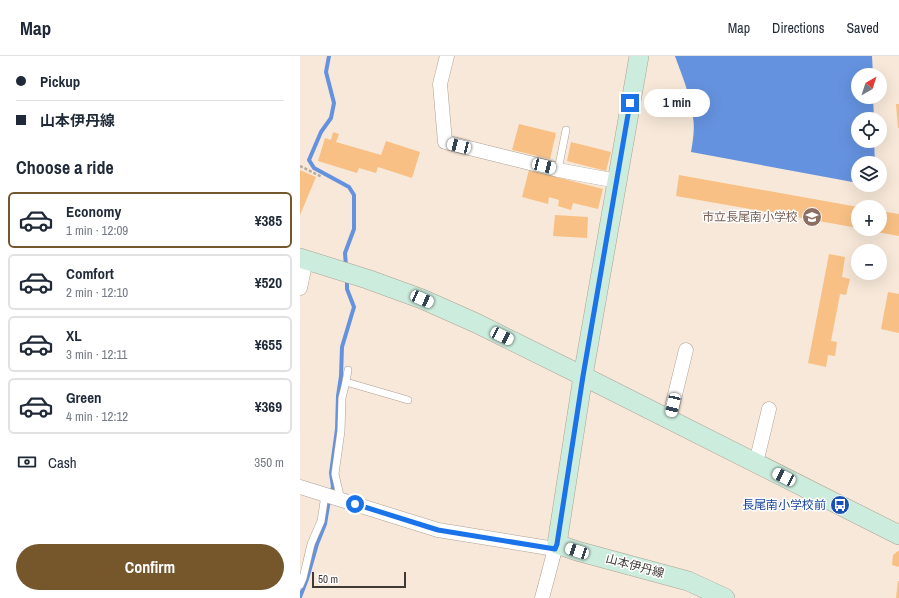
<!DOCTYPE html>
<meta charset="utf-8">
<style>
:root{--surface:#fff;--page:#f6f6f7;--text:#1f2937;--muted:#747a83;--line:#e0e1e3;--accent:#75572b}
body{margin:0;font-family:"Archivo Narrow","Noto Sans JP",sans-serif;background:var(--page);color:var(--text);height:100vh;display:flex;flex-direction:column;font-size:15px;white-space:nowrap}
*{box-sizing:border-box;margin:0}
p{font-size:13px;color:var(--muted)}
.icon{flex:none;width:22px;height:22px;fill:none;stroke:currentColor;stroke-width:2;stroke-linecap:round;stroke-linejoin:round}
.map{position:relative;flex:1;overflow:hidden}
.details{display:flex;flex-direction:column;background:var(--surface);width:300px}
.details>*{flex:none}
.hud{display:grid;align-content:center;height:88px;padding:0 16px;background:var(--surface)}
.needle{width:26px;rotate:39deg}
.tools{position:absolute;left:551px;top:12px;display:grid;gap:8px}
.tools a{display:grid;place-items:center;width:36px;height:36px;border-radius:50%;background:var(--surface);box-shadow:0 4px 16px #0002;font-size:20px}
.scale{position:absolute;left:12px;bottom:10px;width:94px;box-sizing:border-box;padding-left:4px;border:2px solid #403a35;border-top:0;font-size:11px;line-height:14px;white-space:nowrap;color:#403a35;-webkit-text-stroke:3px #fff;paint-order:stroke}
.end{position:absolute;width:18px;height:18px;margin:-9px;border:5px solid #1a73e8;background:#fff;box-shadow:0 0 0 2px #fff}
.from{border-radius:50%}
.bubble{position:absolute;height:28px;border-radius:14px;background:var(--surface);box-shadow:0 4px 16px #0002;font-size:13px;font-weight:800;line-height:28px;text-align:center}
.car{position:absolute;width:12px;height:24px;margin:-12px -6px;border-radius:5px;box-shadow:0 0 3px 1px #0007;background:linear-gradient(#fff 24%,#345 0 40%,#fff 0 76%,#345 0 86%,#fff 0)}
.hud b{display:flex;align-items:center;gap:14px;height:38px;font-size:15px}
.hud b+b{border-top:1px solid var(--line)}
.hud i{width:10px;height:10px;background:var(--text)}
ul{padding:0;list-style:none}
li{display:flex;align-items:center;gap:12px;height:56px;margin:0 8px 6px;padding:0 8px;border:2px solid var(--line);border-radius:6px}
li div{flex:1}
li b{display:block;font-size:15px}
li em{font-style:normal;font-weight:800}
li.on{border-color:var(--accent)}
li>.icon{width:36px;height:36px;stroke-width:1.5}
h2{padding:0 16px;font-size:18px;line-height:48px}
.pay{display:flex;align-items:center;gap:10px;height:44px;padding:0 16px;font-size:15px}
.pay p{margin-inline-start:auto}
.action{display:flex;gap:8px;margin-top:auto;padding:8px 16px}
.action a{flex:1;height:46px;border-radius:24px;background:var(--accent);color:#fff;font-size:16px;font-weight:800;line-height:46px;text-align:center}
header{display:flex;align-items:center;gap:24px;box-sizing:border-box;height:56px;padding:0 20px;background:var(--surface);border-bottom:1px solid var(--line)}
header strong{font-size:19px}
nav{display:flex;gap:22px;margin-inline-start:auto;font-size:14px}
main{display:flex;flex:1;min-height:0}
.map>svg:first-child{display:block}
</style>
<header>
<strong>Map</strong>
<nav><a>Map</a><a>Directions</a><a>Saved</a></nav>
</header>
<main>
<section class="details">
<div class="hud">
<b><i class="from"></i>Pickup</b>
<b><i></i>山本伊丹線</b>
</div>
<h2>Choose a ride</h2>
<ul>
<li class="on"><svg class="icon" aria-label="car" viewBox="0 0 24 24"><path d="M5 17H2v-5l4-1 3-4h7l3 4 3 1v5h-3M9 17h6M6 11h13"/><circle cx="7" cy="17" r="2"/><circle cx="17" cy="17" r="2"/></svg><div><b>Economy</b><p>1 min · 12:09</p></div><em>¥385</em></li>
<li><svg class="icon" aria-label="car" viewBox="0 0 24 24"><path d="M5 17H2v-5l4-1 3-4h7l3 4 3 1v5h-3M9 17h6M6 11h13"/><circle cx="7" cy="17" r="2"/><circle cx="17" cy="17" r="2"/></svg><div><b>Comfort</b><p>2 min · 12:10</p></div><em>¥520</em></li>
<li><svg class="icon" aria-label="car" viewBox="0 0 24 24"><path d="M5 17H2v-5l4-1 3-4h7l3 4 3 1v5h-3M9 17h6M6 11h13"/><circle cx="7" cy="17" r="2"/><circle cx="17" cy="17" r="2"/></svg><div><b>XL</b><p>3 min · 12:11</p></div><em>¥655</em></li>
<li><svg class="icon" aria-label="car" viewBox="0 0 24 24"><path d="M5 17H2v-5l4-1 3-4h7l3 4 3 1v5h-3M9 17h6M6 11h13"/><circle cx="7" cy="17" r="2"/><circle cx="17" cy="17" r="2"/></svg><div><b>Green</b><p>4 min · 12:12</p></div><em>¥369</em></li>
</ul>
<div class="pay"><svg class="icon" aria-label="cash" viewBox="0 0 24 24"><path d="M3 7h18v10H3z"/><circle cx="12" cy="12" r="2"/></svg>Cash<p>350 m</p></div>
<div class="action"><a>Confirm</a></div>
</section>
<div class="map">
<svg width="599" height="542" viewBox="0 0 599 542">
<rect width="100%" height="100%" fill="#f7e8d9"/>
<path fill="#6592df" d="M375 0H572L573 19H558V41H573L574 63H558V85H574L575 107H558V127L391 96C393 84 395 72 393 61 391 40 382 20 375 0Z"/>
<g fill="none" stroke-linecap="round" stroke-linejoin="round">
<g stroke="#6592df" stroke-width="4">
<path d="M29 0 26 16 34 47 31 62 21 76 9 104 14 112 49 131 54 139V173L45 197 46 211"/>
<path d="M0 541 7 523 17 488 25 468 29 444 33 431 31 417 37 373 38 340 41 320 42 291 54 251 47 233V222"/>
</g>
</g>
<g fill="#f8c084">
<path d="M596 48H599V72H598Z"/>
<path d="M219 68 256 77 250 103 212 94Z"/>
<path d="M33 76 39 78 36 86 81 99 86 85 120 96 112 122 78 111 76 117 59 112 57 117 18 105 25 82 31 84Z"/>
<path d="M271 86 311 96 306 115 267 105Z"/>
<path d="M0 114 16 121 0 159Z"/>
<path d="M229 114 303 133 298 153 273 147 271 154 258 150 259 144 249 141 248 148 222 141Z"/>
<path d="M379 119 558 151V172L376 140Z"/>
<path d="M580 155 599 158V180L566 174V173H580Z"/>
<path d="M255 159 288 161 287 182 253 180Z"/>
<path d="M529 198 545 201 542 221 550 223 546 239 540 238 531 285 537 286 535 300 528 299 526 311 508 307Z"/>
<path d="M588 236 599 238V277L581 273Z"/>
<path d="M598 495H599V511L592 509 593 499Z"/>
<path d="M598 525H599V542H596Z"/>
</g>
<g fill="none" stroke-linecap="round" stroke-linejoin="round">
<defs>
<g id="lane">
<path d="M258 114 266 74"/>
<path d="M46 326 108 344"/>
<path d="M41 444 35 418 41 375 42 342 46 326 48 314"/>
<path d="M0 529 3 522 11 488 21 465 25 439"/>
</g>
<g id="street">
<path d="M147 0 140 28 145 86 258 114 317 125"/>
<path d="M0 232 6 204"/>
<path d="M369 363 386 294"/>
<path d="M456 407 469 353"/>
<path d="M0 431 138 474 255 493"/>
<path d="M242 542 255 493 257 488"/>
</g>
<g id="secondary">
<path d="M339 0 283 320 257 488 277 495 388 525 425 542"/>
<path d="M0 202 67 223 122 243 176 267 283 320 599 479"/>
</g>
</defs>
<use href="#lane" stroke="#aea193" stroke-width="8"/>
<use href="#street" stroke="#aea193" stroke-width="15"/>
<use href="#secondary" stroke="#aea193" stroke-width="20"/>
<path stroke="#b7aba0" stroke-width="2.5" stroke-dasharray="3 2" stroke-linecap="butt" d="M0 110 22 121"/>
<use href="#lane" stroke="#fff" stroke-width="7"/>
<use href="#street" stroke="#fff" stroke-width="14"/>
<use href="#secondary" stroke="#ccecdd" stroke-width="19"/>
</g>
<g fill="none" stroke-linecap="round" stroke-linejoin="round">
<path stroke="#1a73e8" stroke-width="5" d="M55 448 138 474 255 493 257 488 283 320 330 47"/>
</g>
<defs>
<symbol id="school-disc" viewBox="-11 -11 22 22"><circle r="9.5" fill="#8d6e63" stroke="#fff"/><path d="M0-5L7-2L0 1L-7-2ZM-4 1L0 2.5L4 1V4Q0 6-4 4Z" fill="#fff"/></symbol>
<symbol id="bus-disc" viewBox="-11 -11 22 22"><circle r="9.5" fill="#1a4fb4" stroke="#fff"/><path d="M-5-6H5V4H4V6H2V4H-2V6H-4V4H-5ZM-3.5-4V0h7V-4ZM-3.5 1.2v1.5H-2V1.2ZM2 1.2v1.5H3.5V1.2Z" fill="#fff"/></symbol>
</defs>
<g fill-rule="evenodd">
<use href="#school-disc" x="501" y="150" width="22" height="22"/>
<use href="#bus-disc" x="529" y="438" width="22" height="22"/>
</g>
<g text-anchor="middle" stroke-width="3" stroke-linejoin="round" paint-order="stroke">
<g font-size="12" fill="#785e54" stroke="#fff" text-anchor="end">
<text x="498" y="165">市立長尾南小学校</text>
</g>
<g font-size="12" fill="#164399" stroke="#fff" text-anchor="end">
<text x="526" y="453">長尾南小学校前</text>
</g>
<g font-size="12" fill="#403a35" stroke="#fff">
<text transform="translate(335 510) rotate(15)" y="4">山本伊丹線</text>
</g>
</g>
</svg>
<div class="tools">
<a><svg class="needle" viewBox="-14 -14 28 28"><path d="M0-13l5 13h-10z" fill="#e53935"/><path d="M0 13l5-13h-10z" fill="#747a83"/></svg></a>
<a><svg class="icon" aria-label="locate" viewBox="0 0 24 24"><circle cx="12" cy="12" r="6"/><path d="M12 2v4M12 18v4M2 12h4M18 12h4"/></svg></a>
<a><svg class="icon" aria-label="layers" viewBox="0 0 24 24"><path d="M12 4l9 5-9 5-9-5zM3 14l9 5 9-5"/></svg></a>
<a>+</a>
<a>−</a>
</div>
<div class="scale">50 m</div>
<i class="end from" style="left:55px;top:448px"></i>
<i class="end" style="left:330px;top:47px"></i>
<div class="bubble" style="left:344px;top:33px;width:66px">1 min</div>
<i class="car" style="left:159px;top:90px;rotate:284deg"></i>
<i class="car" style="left:244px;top:110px;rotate:104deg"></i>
<i class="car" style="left:122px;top:243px;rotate:114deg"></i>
<i class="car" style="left:202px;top:280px;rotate:116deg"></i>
<i class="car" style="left:373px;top:349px;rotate:193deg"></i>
<i class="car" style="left:484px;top:421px;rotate:297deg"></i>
<i class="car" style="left:277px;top:495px;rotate:288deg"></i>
</div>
</main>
